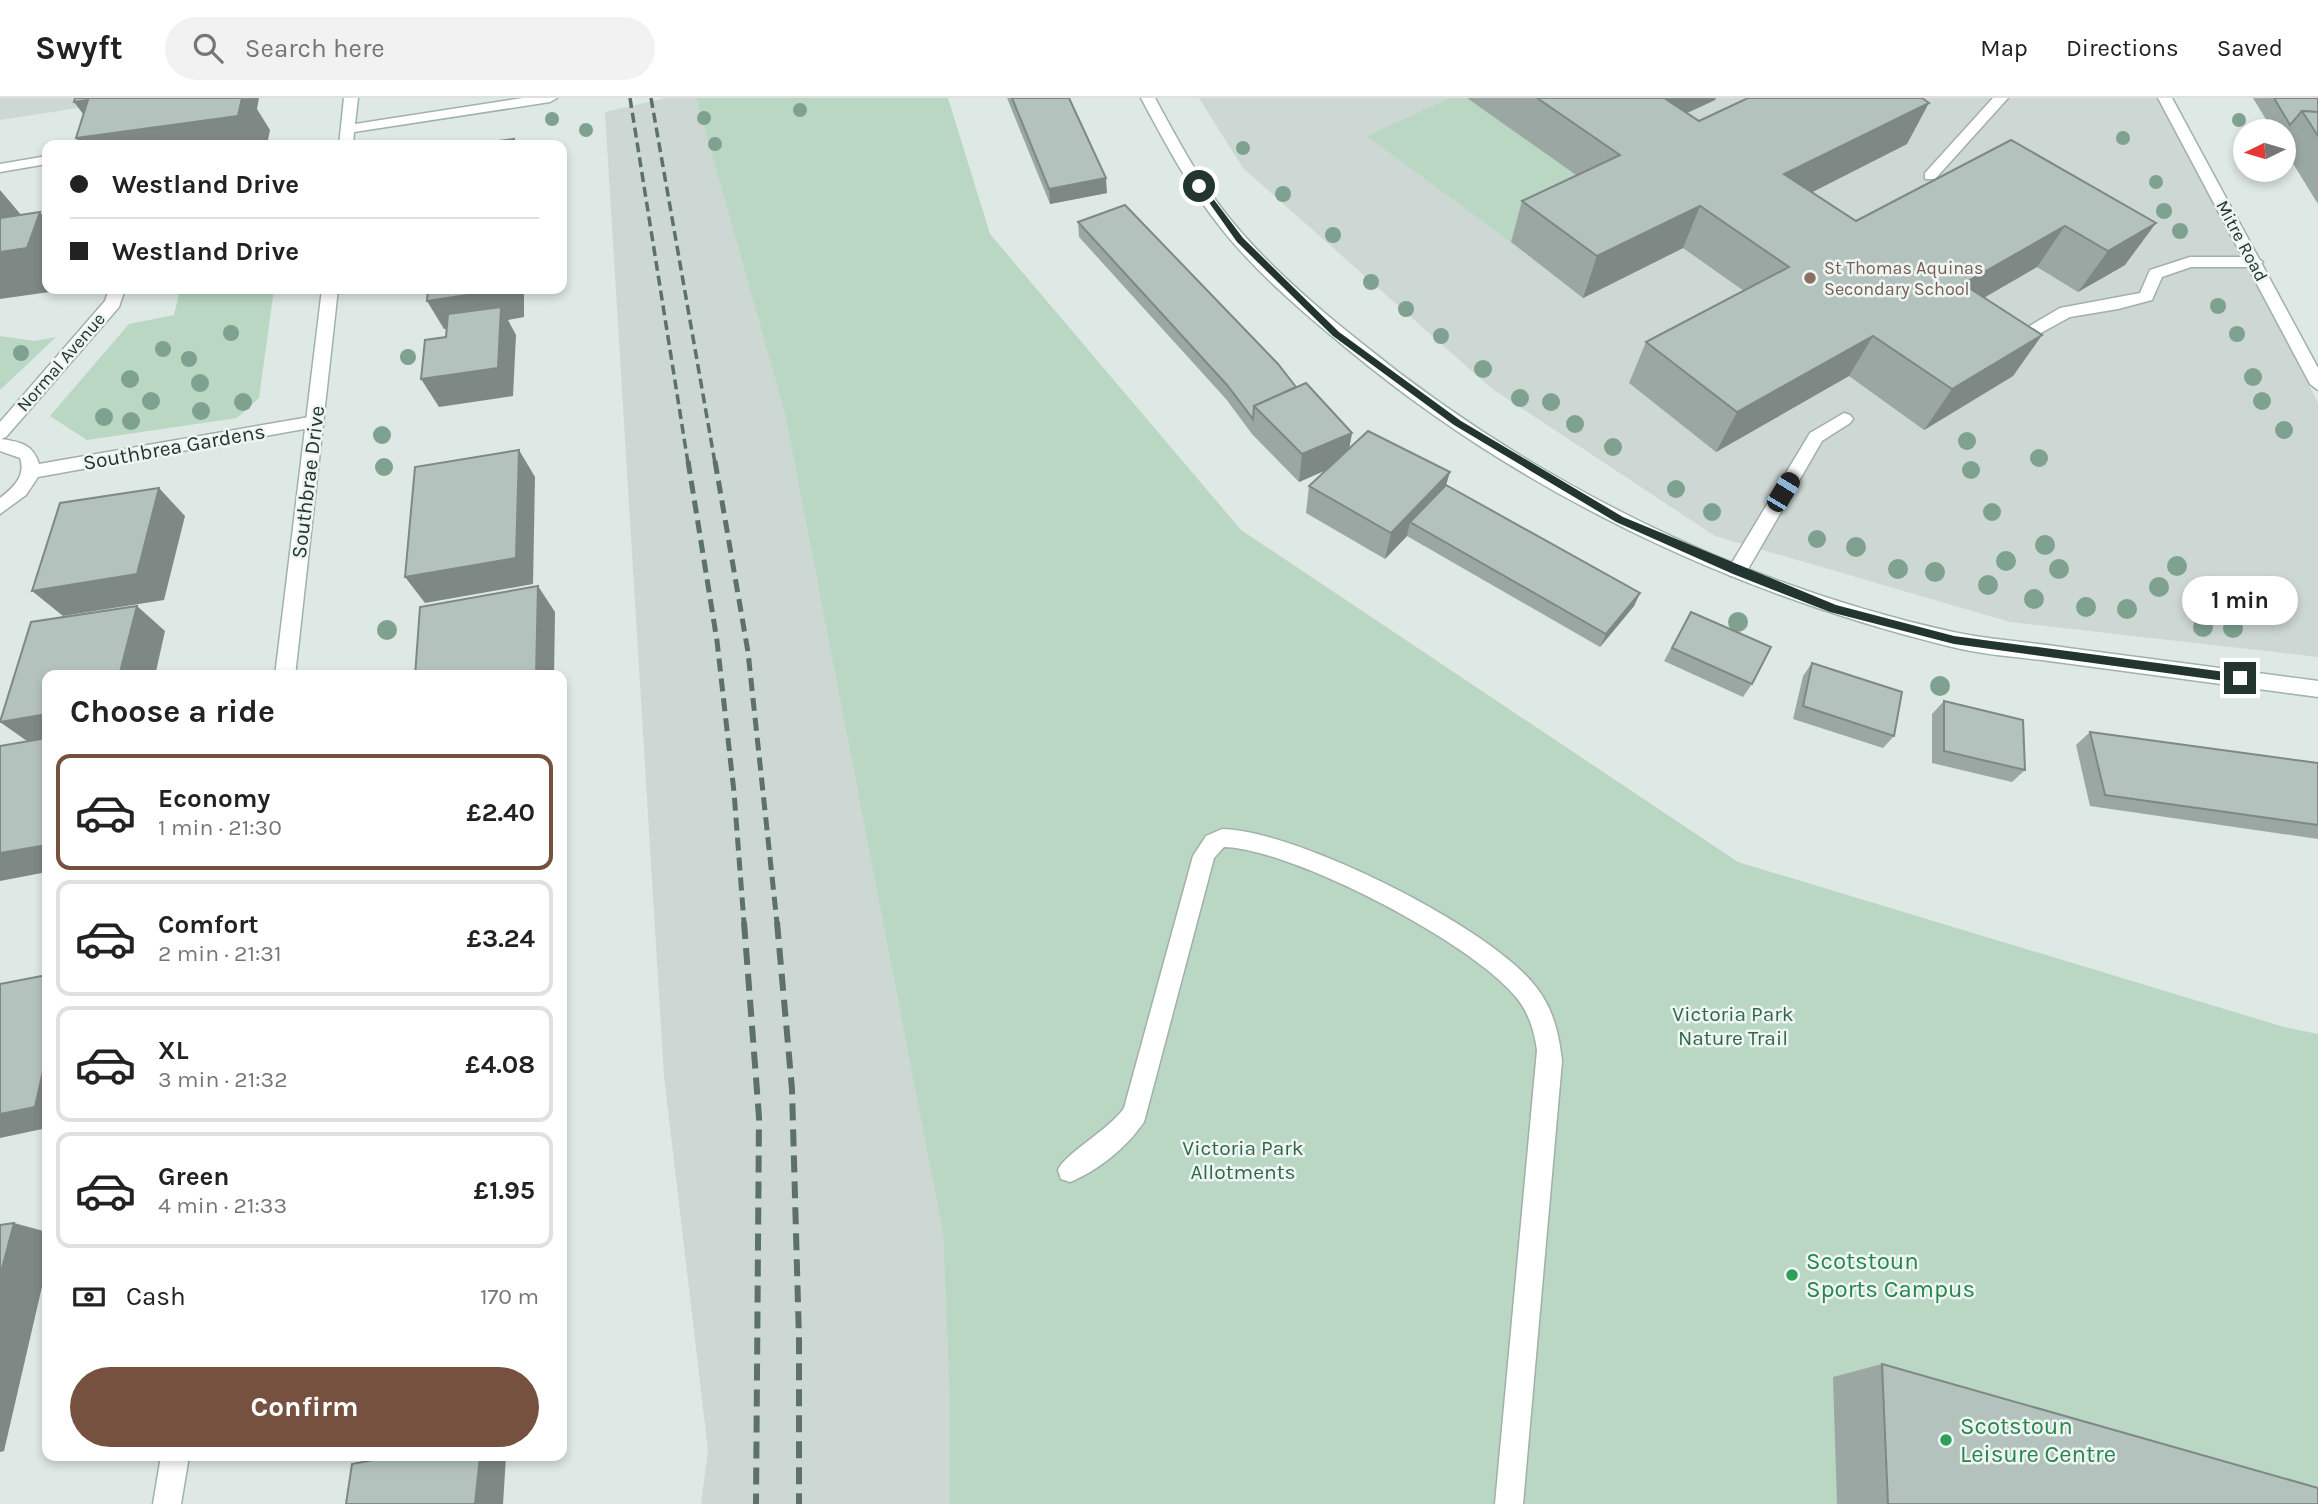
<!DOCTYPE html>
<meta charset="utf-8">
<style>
:root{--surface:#fff;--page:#f2f2f2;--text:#222;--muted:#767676;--line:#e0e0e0;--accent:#77513f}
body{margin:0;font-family:Karla,sans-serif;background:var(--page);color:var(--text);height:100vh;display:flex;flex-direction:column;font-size:26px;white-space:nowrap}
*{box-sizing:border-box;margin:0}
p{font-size:23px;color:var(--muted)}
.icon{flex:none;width:38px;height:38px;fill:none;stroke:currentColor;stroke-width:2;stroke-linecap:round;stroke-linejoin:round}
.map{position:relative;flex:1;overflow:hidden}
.side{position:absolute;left:42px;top:572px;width:525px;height:791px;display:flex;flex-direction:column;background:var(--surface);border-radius:14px;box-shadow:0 4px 10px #0003}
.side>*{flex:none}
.guide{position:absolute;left:42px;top:42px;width:525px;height:154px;border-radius:14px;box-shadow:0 4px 10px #0003;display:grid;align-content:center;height:154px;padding:0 28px;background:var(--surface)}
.needle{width:46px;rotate:265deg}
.buttons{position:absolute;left:2233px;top:21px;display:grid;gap:14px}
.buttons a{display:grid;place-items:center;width:63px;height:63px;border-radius:50%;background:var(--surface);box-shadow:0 4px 10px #0003;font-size:35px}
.end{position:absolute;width:32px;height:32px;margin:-16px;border:9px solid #223531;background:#fff;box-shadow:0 0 0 4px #fff}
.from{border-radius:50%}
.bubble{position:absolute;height:49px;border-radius:24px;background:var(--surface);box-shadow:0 4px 10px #0003;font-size:23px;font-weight:700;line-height:49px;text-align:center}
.car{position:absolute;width:21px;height:42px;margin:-21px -10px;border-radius:9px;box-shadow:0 0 5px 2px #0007;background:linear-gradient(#222 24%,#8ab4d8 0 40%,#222 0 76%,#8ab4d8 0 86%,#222 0)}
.guide b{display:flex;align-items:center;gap:24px;height:66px;font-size:26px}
.guide b+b{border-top:2px solid var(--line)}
.guide i{width:18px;height:18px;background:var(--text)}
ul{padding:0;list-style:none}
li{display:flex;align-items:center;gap:21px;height:116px;margin:0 14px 10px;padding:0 14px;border:4px solid var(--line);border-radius:14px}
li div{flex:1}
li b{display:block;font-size:26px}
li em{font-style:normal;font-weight:700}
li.selected{border-color:var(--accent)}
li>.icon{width:63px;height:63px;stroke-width:1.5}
h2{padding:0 28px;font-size:32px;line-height:84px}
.pay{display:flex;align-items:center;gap:18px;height:77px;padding:0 28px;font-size:26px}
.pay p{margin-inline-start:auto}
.button{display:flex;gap:14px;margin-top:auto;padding:14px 28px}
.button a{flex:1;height:80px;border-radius:42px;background:var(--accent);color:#fff;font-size:28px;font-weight:700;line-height:80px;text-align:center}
header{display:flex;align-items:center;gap:42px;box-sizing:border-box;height:98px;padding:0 35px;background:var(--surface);border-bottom:2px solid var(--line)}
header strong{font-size:33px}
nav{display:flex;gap:38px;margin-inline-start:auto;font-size:24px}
.search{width:490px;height:63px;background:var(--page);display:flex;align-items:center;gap:18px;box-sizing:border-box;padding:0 24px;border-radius:38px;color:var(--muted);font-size:26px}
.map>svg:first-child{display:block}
</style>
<header>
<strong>Swyft</strong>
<div class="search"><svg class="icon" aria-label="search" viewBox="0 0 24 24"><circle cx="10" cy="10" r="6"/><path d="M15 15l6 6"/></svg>Search here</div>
<nav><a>Map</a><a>Directions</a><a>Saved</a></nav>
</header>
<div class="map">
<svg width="2318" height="1406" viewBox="0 0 2318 1406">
<rect width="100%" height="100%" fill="#dee8e4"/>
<g fill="#cdd7d3">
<path d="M0 0H142L0 22Z"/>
<path d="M666 0H696L785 316 943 1136 950 1309V1406H701L708 1352 664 978 605 14Z"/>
<path d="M1199 0H2161L2318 305V559L2010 524 1715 438 1491 290 1243 70Z"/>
</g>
<g fill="#b9d7c3">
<path d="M696 0H948L990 136 1241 432 1738 764 2284 929 2318 936V1406H950V1309L943 1136 785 316Z"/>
<path d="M1450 0H1467L1607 99 1511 144 1367 38Z"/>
<path d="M180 191H274L259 300 237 320 87 342 50 318 129 226 174 217Z"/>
<path d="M0 238 35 243 56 239 0 292Z"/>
</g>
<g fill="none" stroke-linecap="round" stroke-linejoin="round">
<defs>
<g id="lane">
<path d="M1993 0H2008L1935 81H1925V75Z"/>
<path d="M2190 159H2255L2263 164 2255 169H2191L2162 179 2152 202 2118 211 2070 219 2015 249 2009 250 2001 245 2060 210 2140 195 2150 172Z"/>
<path d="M1844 315 1850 317 1853 321 1850 325 1822 343 1744 478H1730L1728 473 1730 468 1810 335Z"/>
<path d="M1222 731C1296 732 1491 829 1536 889 1553 910 1559 936 1562 963L1523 1406H1495L1537 952C1534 932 1529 915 1516 899 1471 844 1293 751 1224 749L1214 760 1144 1024C1126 1050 1099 1072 1070 1084L1061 1081 1058 1072C1064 1056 1109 1032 1124 1010L1193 758 1206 738Z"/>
</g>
<g id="street">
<path d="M2158 0H2172L2318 270V292L2310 286Z"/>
<path d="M47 58V66L0 74V66Z"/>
<path d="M109 191H125L119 209 6 339 1 341C20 344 33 346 39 366L315 318 321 320 324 324 321 328 38 379 26 397 0 416V400C14 389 26 378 20 360L0 353V324L105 203Z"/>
</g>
<g id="secondary">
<path d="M344 0H358L355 26 523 0H557L550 4 354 34 353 47H339Z"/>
<path d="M1141 0H1155C1179 44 1202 88 1235 127 1271 170 1315 208 1359 243 1529 382 1739 487 1953 534 1991 542 2030 544 2068 550 2151 561 2235 572 2318 583V599C2233 588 2149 576 2064 565 2025 559 1986 558 1948 548 1729 494 1519 394 1345 249 1301 213 1256 174 1221 130 1189 90 1165 45 1141 0Z"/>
<path d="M322 191H338L295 578H275Z"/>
<path d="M161 1358H189L181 1406H153Z"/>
</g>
</defs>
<use href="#lane" stroke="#a2afab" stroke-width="3"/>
<use href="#street" stroke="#a2afab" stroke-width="3"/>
<use href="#secondary" stroke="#9fb2ac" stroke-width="3"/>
<use href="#lane" fill="#fff" fill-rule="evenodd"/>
<use href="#street" fill="#fff" fill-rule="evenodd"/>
<use href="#secondary" fill="#fff" fill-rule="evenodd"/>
<g stroke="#5c716d" stroke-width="3.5" stroke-dasharray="10 5" stroke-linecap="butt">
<path d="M630 0 688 365"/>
<path d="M651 0 715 365"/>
</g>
<g stroke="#5c716d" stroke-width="5" stroke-dasharray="13 7" stroke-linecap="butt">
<path d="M688 363 717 543 734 694 744 825"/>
<path d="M715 363 748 554 777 825"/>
</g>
<g stroke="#5c716d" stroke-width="6" stroke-dasharray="17 9" stroke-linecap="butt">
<path d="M744 824 759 1019 756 1406"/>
<path d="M777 824 792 991 799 1242V1406"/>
</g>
</g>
<g fill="#7fa18f">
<circle cx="800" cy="12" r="7"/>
<circle cx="704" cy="20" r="7"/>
<circle cx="552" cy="21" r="7"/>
<circle cx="2239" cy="22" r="7"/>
<circle cx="586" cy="32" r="7"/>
<circle cx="2123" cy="40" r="7"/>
<circle cx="715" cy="46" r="7"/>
<circle cx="1243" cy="50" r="7"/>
<circle cx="2156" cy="84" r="7"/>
<circle cx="1283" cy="96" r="8"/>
<circle cx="2164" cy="113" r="8"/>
<circle cx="2180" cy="133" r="8"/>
<circle cx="1333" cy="137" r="8"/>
<circle cx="1371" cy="184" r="8"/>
<circle cx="2218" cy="208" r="8"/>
<circle cx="1406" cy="211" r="8"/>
<circle cx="231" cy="235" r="8"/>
<circle cx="2237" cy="236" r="8"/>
<circle cx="1441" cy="238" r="8"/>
<circle cx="163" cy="251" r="8"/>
<circle cx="21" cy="255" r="8"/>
<circle cx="408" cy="259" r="8"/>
<circle cx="189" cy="261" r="8"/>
<circle cx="1483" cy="271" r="9"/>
<circle cx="2253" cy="279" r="9"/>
<circle cx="130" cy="281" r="9"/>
<circle cx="200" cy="285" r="9"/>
<circle cx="1520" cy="300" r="9"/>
<circle cx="151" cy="303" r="9"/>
<circle cx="2262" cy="303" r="9"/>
<circle cx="243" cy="304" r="9"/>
<circle cx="1551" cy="304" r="9"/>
<circle cx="201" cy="313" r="9"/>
<circle cx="104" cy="319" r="9"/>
<circle cx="131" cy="323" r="9"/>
<circle cx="1575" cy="326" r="9"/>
<circle cx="2284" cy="332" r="9"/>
<circle cx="382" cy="337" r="9"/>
<circle cx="1967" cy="343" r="9"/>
<circle cx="1613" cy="349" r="9"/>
<circle cx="2039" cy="360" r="9"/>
<circle cx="384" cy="369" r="9"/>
<circle cx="1971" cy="372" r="9"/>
<circle cx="1676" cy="391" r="9"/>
<circle cx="1712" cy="414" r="9"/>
<circle cx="1992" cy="414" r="9"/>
<circle cx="1817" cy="441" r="9"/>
<circle cx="2045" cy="447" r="10"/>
<circle cx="1856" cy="449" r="10"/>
<circle cx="2006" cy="463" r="10"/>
<circle cx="2177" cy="468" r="10"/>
<circle cx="1898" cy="471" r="10"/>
<circle cx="2059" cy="471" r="10"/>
<circle cx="1935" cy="474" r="10"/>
<circle cx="1988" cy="487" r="10"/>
<circle cx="2159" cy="489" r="10"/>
<circle cx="2034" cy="501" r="10"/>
<circle cx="2212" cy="505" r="10"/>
<circle cx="2086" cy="509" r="10"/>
<circle cx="2127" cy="511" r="10"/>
<circle cx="1738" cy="524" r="10"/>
<circle cx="2203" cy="529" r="10"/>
<circle cx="2233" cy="530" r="10"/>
<circle cx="387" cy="532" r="10"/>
<circle cx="1940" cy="588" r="10"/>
</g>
<g fill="#9ba7a3">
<path d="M1007 0H1069L1107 95 1050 106Z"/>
<path d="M1467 0H1716L1715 2 1687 15 1699 23 1907 46 1812 94 1856 123 2011 42 2125 167 2078 194 2037 169 1984 200 2042 237 2013 278 1924 332 1849 278 1716 354 1629 285 1646 244 1744 193 1683 150 1583 200 1511 144 1522 103 1576 77Z"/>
<path d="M2253 0H2318V106L2284 51V33H2273Z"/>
<path d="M1078 124 1296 289 1352 335 1349 350 1446 387 1640 495 1634 508 1600 549 1407 438 1385 461 1306 415 1309 388 1326 372 1299 384 1252 336 1226 301 1079 139Z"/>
<path d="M1691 514 1752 586 1743 599 1664 563Z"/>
<path d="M1812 565 1894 638 1883 650 1793 621 1803 578Z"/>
<path d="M1944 603 2025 672 2012 684 1932 665V616Z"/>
<path d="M2090 634 2318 665V741L2090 708 2076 647Z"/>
<path d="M1882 1266 2318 1406H1837L1833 1279Z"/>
</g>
<g fill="#7e8884">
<path d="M259 0 257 11 270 32 267 47H81L76 40 99 37 74 4 88 2Z"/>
<path d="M1653 0H1716L1715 2 1641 36Z"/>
<path d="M1929 5 1907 46 1765 118 1784 76Z"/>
<path d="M1106 80 1107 95 1050 106 1049 91Z"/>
<path d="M0 92 28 125 40 114 47 124V191H63V192L0 201Z"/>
<path d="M1700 108 1683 150 1583 200 1597 158Z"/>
<path d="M2156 125 2125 167 2078 194 2108 153Z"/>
<path d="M2065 128 2037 169 1936 227 1963 186Z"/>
<path d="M507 191H524V219L508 222 516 237 513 298 439 309 421 281 500 223 444 231 427 203Z"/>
<path d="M2042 237 2013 278 1924 332 1952 291Z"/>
<path d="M1873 238 1849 278 1716 354 1737 314Z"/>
<path d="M1352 335 1347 363 1299 384 1302 356Z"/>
<path d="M519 352 535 379 533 486 425 505 405 479Z"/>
<path d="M1450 374 1442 401 1410 424 1407 438 1385 461 1391 435Z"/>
<path d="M159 390 185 418 164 502 63 518 32 493Z"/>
<path d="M538 488 555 514 554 578H536Z"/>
<path d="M1640 495 1634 508 1600 549 1606 536Z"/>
<path d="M137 508 165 533 155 578H119Z"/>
<path d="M47 616V646L34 648 0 624Z"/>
<path d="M47 747V774L0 783V755Z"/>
<path d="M47 955V1030L0 1040V1016Z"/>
<path d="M14 1125 47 1134V1167L4 1353 0 1354V1178Z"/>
<path d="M480 1358H506L503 1406H475Z"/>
</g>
<g fill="#b4c2bd" stroke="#7e8884" stroke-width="2">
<path d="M75 0H242L238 18 76 40 88 2 74 4Z"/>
<path d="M1012 0H1069L1106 80 1049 91Z"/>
<path d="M1537 0H1664L1699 23 1748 0H1922L1929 5 1784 76 1856 123 2011 42 2156 125 2108 153 2065 128 1963 186 2042 237 1952 291 1873 238 1737 314 1646 244 1789 169 1700 108 1597 158 1522 103 1620 57Z"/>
<path d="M2274 0H2318V14L2302 13 2290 27Z"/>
<path d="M2302 13 2318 14V38Z"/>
<path d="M514 41 513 47H467Z"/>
<path d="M1125 107 1278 266 1296 289 1254 308 1253 321 1227 287 1078 124Z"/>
<path d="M40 114 27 150 0 154V120Z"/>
<path d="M428 191H507L427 203Z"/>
<path d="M501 209 498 270 421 281 425 242 446 239 448 216Z"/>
<path d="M1306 285 1352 335 1302 356 1254 308Z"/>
<path d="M1368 333 1450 374 1391 435 1309 388Z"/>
<path d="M519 352 516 460 405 479 415 369Z"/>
<path d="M1446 387 1640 495 1606 536 1410 424Z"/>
<path d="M159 390 137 476 32 493 60 405Z"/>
<path d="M538 488 536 578H415L420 509Z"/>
<path d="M137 508 119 578H47V616L0 624 31 524Z"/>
<path d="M1691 514 1771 549 1752 586 1672 550Z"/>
<path d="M1812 565 1902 594 1894 638 1803 608Z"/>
<path d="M1944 603 2023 622 2025 672 1944 653Z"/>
<path d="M2090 634 2318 665V727L2105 697Z"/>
<path d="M47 640V747L0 755V648Z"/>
<path d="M47 877V955L35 1009 0 1016V886Z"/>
<path d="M14 1125 0 1178V1127Z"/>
<path d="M1882 1266 2318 1390V1406H1888Z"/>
<path d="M395 1358H480L475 1406H346L352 1366Z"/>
</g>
<path fill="#223531" d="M1196 86H1202L1243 140 1339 234 1461 323 1623 419 1836 507 1954 538 2240 576 2245 580 2240 585 1954 546 1830 514 1733 476 1616 424 1454 327 1333 238 1237 144Z"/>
<circle fill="#8d6e63" stroke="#eef5f2" stroke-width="2.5" cx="1810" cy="180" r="7"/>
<g fill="#2e9e5b" stroke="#eef5f2" stroke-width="2.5">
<circle cx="1792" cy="1177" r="7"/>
<circle cx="1946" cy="1342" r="7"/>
</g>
<g text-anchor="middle" stroke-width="5" stroke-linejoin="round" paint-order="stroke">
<g font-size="18" fill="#223531" stroke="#eef5f2">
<text transform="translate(2242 143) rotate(62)" y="6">Mitre Road</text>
<text transform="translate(61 264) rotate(-49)" y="6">Normal Avenue</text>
</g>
<g font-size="18" fill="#785e54" stroke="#eef5f2" text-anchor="start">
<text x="1824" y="176">St Thomas Aquinas<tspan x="1824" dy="21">Secondary School</tspan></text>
</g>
<g font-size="21" fill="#223531" stroke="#eef5f2">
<text transform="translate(174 349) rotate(-10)" y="7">Southbrea Gardens</text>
<text transform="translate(308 384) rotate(-83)" y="7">Southbrae Drive</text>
</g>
<g font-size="21" fill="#316749" stroke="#eef5f2">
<text x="1733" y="923">Victoria Park<tspan x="1733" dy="24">Nature Trail</tspan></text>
<text x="1243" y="1057">Victoria Park<tspan x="1243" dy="24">Allotments</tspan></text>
</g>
<g font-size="24" fill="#27864d" stroke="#eef5f2" text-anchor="start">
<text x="1806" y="1171">Scotstoun<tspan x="1806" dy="28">Sports Campus</tspan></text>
<text x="1960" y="1336">Scotstoun<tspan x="1960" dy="28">Leisure Centre</tspan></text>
</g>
</g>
</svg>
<div class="buttons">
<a><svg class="needle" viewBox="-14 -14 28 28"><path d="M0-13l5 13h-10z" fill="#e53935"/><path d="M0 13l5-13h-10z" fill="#767676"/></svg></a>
</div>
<i class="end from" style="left:1199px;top:88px"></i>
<i class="end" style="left:2240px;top:580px"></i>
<div class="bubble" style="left:2182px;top:478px;width:116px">1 min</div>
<i class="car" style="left:1783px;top:394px;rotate:31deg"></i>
<div class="guide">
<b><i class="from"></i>Westland Drive</b>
<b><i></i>Westland Drive</b>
</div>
<section class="side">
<h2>Choose a ride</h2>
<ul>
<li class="selected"><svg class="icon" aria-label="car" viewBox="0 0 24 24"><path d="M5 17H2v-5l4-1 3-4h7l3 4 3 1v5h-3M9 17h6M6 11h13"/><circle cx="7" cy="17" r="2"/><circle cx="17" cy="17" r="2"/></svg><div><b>Economy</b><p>1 min · 21:30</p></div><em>£2.40</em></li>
<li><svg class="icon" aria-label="car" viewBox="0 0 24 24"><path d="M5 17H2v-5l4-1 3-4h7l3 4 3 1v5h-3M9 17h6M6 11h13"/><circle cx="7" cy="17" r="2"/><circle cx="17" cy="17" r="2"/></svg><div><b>Comfort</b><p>2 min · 21:31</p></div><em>£3.24</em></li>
<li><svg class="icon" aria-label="car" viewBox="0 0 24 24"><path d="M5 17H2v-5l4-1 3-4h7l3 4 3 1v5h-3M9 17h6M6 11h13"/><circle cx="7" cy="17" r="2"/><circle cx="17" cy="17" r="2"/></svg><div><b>XL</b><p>3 min · 21:32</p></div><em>£4.08</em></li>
<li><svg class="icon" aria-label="car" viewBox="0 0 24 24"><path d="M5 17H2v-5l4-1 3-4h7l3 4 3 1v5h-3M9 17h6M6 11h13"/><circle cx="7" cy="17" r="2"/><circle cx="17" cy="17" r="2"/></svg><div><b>Green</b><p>4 min · 21:33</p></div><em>£1.95</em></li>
</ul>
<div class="pay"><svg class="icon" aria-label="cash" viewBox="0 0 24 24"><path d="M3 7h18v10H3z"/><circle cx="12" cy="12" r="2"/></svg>Cash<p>170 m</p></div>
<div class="button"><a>Confirm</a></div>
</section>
</div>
